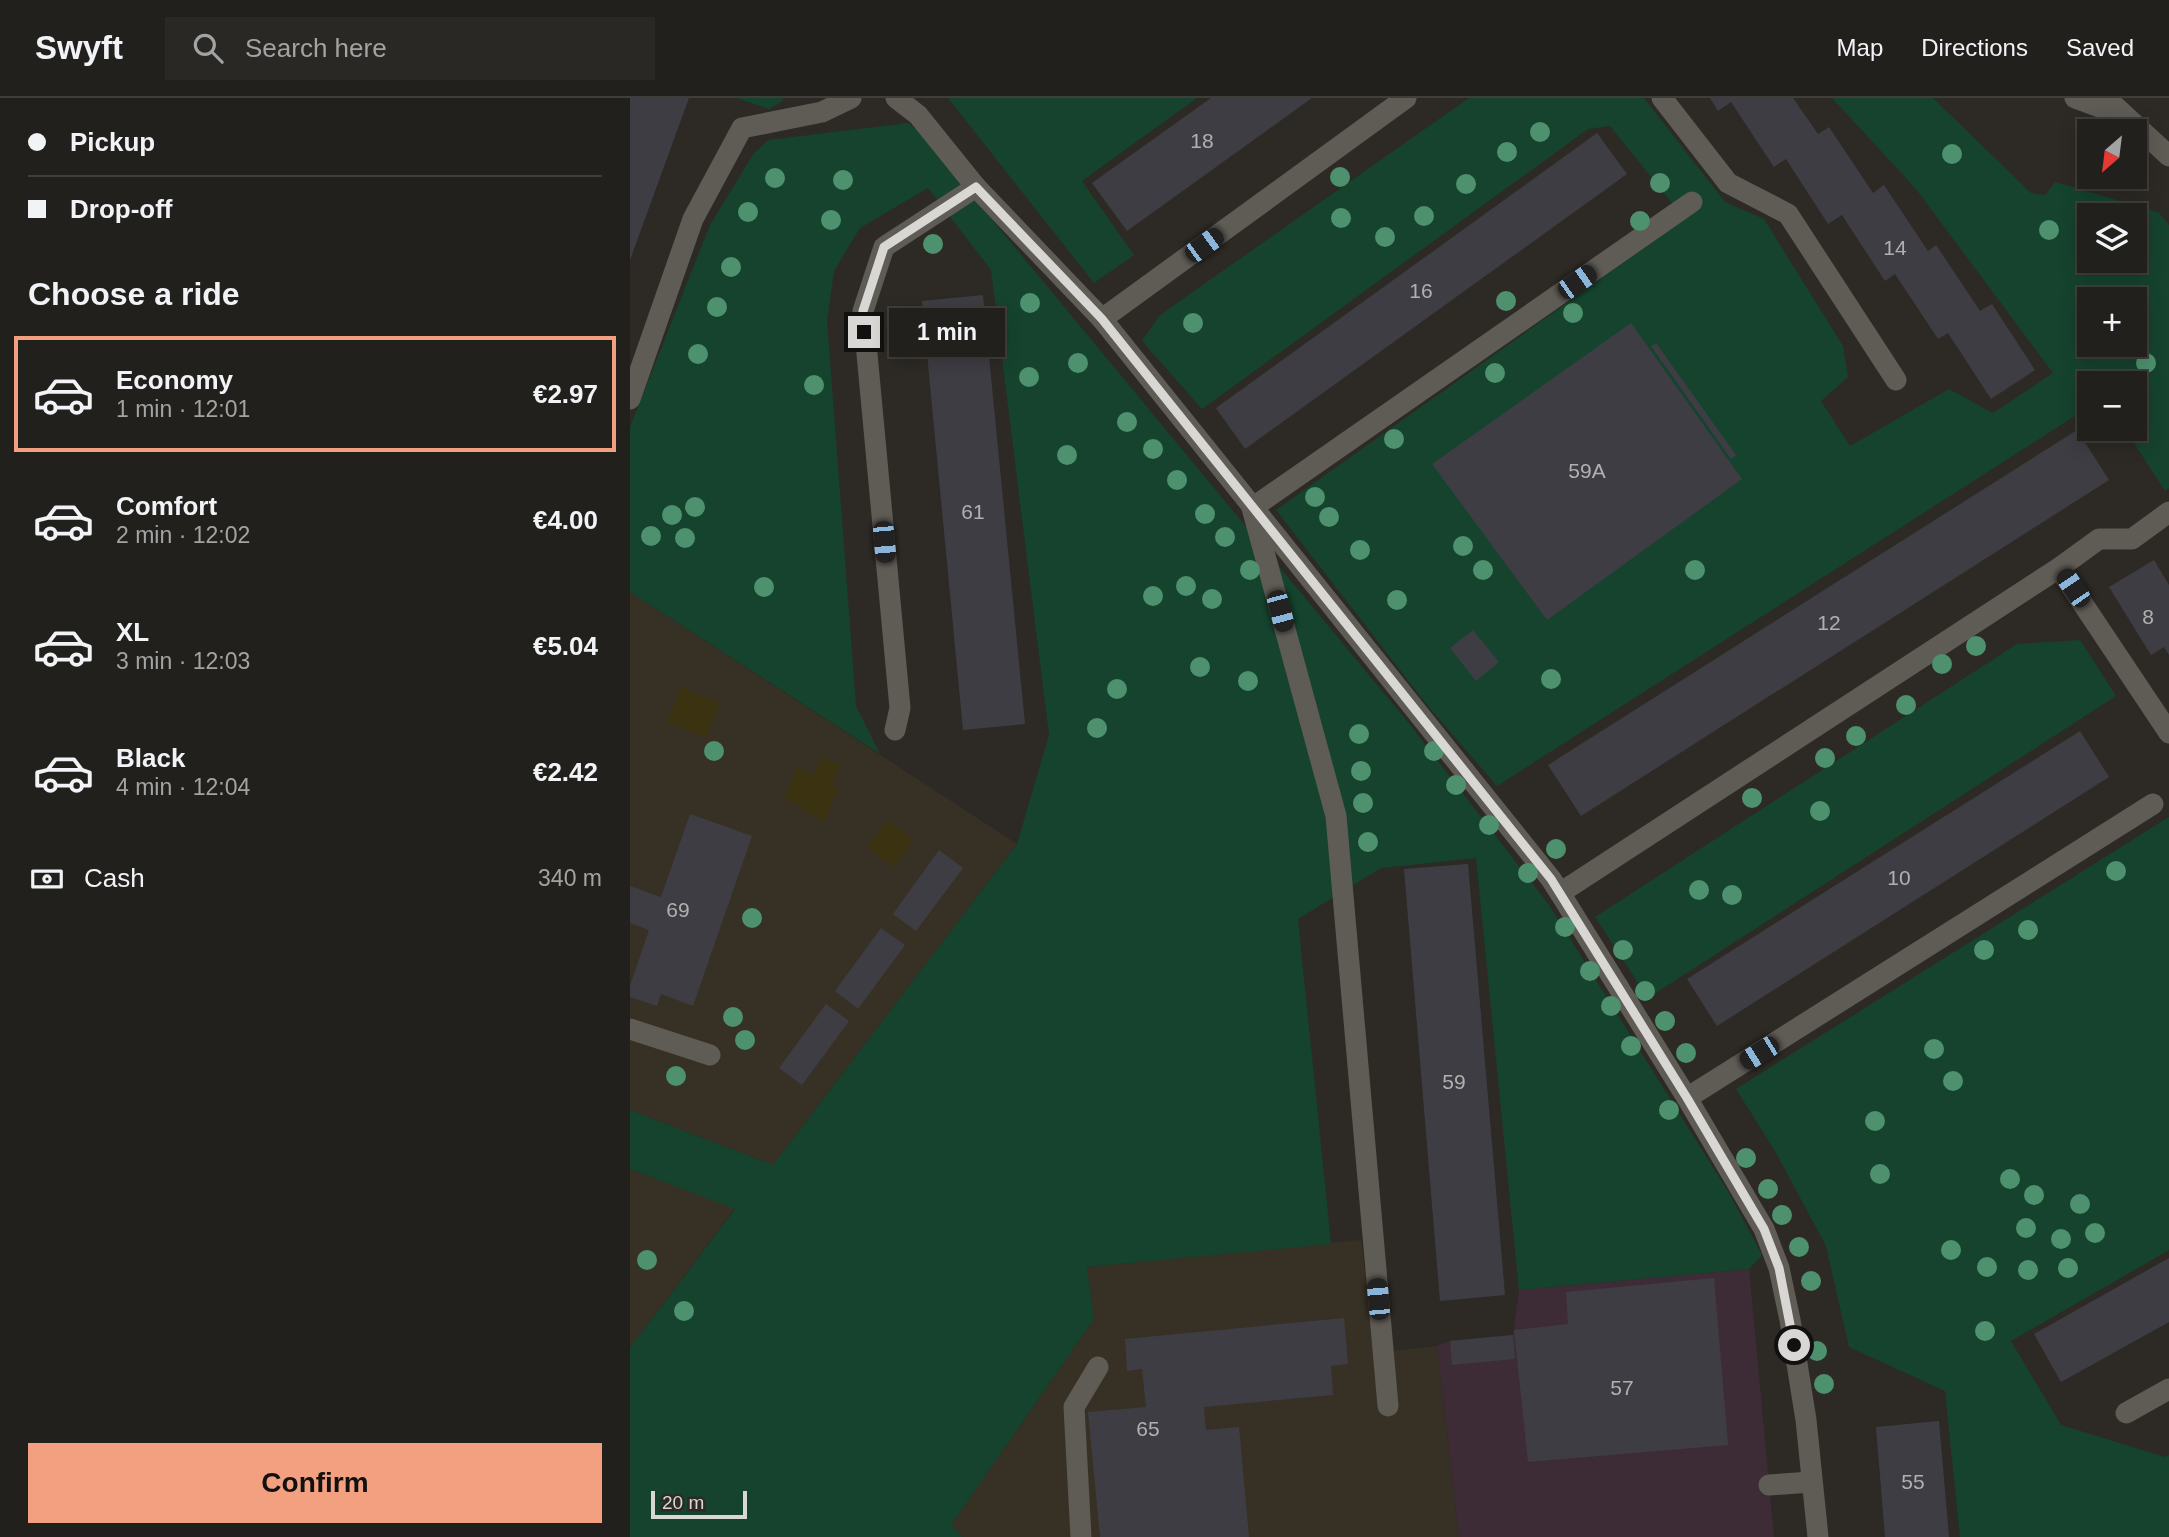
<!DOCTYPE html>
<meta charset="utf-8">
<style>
:root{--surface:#22201c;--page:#2a2825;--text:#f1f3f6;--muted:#a2a3a3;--line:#3f3e3b;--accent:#f2a080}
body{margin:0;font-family:Arial,sans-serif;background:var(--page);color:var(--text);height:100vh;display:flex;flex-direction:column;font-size:26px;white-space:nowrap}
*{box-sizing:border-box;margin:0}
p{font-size:23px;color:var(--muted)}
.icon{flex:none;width:38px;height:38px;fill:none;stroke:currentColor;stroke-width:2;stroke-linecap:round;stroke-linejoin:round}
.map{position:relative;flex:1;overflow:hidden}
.panel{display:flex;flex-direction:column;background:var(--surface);width:630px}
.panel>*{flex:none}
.banner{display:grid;align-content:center;height:154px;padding:0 28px;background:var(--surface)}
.needle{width:46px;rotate:208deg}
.tools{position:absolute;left:1447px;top:21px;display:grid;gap:14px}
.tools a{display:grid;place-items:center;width:70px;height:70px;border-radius:0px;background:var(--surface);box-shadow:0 4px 18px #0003,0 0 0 2px var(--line);font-size:35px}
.scale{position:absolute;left:21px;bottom:18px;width:96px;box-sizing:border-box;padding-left:7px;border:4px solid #d9d7d3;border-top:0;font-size:19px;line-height:24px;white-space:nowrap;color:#d9d7d3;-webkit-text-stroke:5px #2d2a25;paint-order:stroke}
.end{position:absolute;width:32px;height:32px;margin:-16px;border:9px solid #d9d7d3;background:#111;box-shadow:0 0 0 4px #111}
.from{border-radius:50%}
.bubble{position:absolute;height:49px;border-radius:0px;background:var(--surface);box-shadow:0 4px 18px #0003,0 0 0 2px var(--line);font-size:23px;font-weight:700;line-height:49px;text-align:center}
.car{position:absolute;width:21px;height:42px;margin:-21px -10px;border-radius:9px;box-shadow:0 0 5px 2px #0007;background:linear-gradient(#222 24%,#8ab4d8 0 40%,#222 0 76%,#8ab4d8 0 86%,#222 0)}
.banner b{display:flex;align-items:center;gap:24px;height:66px;font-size:26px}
.banner b+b{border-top:2px solid var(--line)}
.banner i{width:18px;height:18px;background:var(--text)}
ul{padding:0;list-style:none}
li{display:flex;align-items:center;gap:21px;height:116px;margin:0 14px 10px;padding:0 14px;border:4px solid transparent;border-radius:0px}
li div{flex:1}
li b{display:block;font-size:26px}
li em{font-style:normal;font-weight:700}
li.active{border-color:var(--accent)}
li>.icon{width:63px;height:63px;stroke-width:1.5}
h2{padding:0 28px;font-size:32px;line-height:84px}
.pay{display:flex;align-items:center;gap:18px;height:77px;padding:0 28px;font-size:26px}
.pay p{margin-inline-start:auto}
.button{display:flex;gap:14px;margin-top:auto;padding:14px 28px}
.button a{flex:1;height:80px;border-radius:0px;background:var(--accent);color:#111;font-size:28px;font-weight:700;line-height:80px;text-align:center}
header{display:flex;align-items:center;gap:42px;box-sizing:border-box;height:98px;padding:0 35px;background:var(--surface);border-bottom:2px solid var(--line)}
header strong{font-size:33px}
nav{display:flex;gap:38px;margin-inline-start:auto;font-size:24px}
.search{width:490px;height:63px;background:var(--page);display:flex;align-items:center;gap:18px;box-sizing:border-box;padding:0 24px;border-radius:0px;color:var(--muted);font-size:26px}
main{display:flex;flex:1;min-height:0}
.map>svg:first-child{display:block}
</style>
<header>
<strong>Swyft</strong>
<div class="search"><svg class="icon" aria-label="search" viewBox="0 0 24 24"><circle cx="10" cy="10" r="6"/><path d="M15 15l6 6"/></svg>Search here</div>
<nav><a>Map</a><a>Directions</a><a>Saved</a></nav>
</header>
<main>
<section class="panel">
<div class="banner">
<b><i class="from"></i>Pickup</b>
<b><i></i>Drop-off</b>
</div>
<h2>Choose a ride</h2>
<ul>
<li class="active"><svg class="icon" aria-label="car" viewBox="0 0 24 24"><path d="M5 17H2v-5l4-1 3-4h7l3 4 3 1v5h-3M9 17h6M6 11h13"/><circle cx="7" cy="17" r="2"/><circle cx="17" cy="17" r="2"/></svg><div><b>Economy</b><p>1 min · 12:01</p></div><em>€2.97</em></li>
<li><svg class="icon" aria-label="car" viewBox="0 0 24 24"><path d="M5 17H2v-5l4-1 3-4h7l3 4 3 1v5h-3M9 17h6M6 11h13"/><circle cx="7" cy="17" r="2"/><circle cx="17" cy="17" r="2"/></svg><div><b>Comfort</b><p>2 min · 12:02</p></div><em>€4.00</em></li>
<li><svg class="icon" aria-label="car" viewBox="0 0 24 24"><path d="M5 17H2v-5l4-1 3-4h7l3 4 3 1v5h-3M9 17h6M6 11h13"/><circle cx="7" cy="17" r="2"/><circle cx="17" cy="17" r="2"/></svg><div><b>XL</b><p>3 min · 12:03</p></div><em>€5.04</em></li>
<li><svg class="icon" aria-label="car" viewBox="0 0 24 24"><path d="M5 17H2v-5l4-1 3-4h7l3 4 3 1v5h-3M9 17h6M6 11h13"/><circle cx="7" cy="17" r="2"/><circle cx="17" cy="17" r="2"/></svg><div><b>Black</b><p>4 min · 12:04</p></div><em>€2.42</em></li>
</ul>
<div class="pay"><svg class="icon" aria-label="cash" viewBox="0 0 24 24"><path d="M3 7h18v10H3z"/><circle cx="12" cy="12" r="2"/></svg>Cash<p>340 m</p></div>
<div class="button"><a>Confirm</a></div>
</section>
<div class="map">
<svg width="1539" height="1439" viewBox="0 0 1539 1439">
<rect width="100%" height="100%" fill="#2d2a25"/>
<path fill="#3d2c36" d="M1119 1171 1144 1439H829L807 1248 820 1243 883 1237 889 1192Z"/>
<g fill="#373025">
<path d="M0 494 387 746 143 1067 0 1012Z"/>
<path d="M0 1071 105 1110 0 1250Z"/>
<path d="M731 1142 745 1255 807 1248 829 1439H333L320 1428 464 1221 457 1169Z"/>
</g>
<g fill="#15432e" fill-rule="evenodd">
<path d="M107 0H154L151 4 139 11Z"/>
<path d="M318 0H567L452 83 504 157 464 185Z"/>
<path d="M839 0H1014L1095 104 1134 121 1213 248 1218 279 1191 303 1220 348 1319 291 1363 315 1423 275 1286 91 1202 0H1303L1401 95 1415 97 1425 84 1528 114 1539 127V390L1535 393 1495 331H1505V285H1460L1459 309 867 688 798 608 646 412 1055 121 980 28 958 31 572 311 512 243 530 217ZM1460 117H1505V163H1460ZM1460 201H1505V247H1460Z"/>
<path d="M278 25 299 40 368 129 777 623 919 807 1099 1095 1132 1157 1119 1171 889 1192 846 760 751 770 668 821 701 1146 457 1169 464 1221 321 1427 333 1439H0V1250L105 1111 0 1071V1012L143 1067 387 746 419 637 361 172 298 90 230 130 204 173 197 222 226 608 250 656 0 494V329L80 127 124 55 138 42Z"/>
<path d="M1450 542 1486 598 1018 900 965 819 1387 546Z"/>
<path d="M1539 719V1152L1381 1243 1431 1327 1535 1359 1539 1357V1439H1330L1315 1293 1219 1249 1196 1148 1145 1053 1106 991Z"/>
</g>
<g fill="#3a3211">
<path d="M51 589 90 605 76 640 37 624Z"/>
<path d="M192 658 210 667 202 688 208 691 195 723 172 713 173 709 154 701 166 670 184 677Z"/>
<path d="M257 722 284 742 264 769 237 749Z"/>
</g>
<g fill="#3e3d44">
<path d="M0 0H59L0 162Z"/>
<path d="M581 0H682L497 133 462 85Z"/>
<path d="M1080 0H1163L1188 36 1199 29 1243 95 1254 87 1298 153 1306 147 1350 213 1362 206 1405 272 1361 301 1318 235 1308 241 1265 176 1255 183 1212 117 1198 126 1156 61 1144 69 1101 4 1088 13Z"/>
<path d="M967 35 997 76 615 351 586 310Z"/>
<path d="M353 197 395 626 333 632 292 203Z"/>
<path d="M1001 225 1112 381 917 522 802 366Z"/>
<path d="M1026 245 1106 357 1101 361 1021 248Z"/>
<path d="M1447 332 1479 382 951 718 918 667Z"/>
<path d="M1524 462 1539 487V557L1534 549 1521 557 1479 489Z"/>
<path d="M843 532 869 564 846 583 820 550Z"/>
<path d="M1450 633 1479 679 1087 928 1057 881Z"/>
<path d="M60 716 122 738 63 908 31 896 27 908 0 899V888L19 832 0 825V788L31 799Z"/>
<path d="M309 752 333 770 286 833 263 816Z"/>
<path d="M838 766 875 1197 810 1203 774 771Z"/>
<path d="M251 830 275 847 228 911 205 893Z"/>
<path d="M196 906 219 923 172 987 149 970Z"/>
<path d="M1539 1160V1224L1431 1284 1404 1236Z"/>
<path d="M1084 1180 1098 1347 898 1364 884 1232 938 1226 936 1194Z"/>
<path d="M714 1220 718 1266 701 1268 703 1297 574 1309 576 1332 609 1329 619 1439H470L458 1314 516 1309 512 1271 497 1273 495 1241Z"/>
<path d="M883 1237 885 1261 822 1267 820 1243Z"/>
<path d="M1309 1323 1319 1439H1255L1246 1329Z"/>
</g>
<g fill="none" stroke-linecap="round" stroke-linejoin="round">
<g stroke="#5f5b55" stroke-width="21">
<path d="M266 0 288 17 346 89 472 221 921 781 930 795 1057 1000 1134 1131 1149 1170 1160 1222 1176 1322 1188 1439"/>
<path d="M1032 0 1098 85 1158 116 1266 282"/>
<path d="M1445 0 1488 16"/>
<path d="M1476 0 1539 58"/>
<path d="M472 221 776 0"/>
<path d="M0 301 63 121 112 30 192 14 221 0"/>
<path d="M1429 470 1539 635"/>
<path d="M265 632 270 610 233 213 254 149 346 89"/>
<path d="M930 795 1429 470 1469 441H1502L1539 414"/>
<path d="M0 931 80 957"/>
<path d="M1057 1000 1523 706"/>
<path d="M758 1308 706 718 622 410 1062 104"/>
<path d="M1496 1315 1539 1291"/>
<path d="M1139 1387 1181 1384"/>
<path d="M451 1439 444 1309 468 1269"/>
</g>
</g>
<g fill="#4d916e">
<circle cx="910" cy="34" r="10"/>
<circle cx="877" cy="54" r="10"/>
<circle cx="1322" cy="56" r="10"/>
<circle cx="710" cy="79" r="10"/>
<circle cx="145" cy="80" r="10"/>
<circle cx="213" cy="82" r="10"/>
<circle cx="1030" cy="85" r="10"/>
<circle cx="836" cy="86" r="10"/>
<circle cx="118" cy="114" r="10"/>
<circle cx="794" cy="118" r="10"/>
<circle cx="711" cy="120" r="10"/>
<circle cx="201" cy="122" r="10"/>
<circle cx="1010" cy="123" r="10"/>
<circle cx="1419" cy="132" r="10"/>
<circle cx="755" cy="139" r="10"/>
<circle cx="303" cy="146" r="10"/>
<circle cx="101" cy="169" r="10"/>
<circle cx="876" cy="203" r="10"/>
<circle cx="400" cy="205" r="10"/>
<circle cx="87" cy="209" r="10"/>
<circle cx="943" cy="215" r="10"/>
<circle cx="563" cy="225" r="10"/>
<circle cx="68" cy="256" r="10"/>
<circle cx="448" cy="265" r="10"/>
<circle cx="1516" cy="265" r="10"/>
<circle cx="865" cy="275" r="10"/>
<circle cx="399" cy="279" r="10"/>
<circle cx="184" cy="287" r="10"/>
<circle cx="497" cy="324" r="10"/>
<circle cx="764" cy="341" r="10"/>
<circle cx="523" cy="351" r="10"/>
<circle cx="437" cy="357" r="10"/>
<circle cx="547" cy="382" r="10"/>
<circle cx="685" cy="399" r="10"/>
<circle cx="65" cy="409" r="10"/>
<circle cx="575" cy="416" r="10"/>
<circle cx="42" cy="417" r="10"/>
<circle cx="699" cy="419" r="10"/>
<circle cx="21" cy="438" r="10"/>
<circle cx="595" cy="439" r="10"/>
<circle cx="55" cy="440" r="10"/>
<circle cx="833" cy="448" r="10"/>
<circle cx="730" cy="452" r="10"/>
<circle cx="620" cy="472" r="10"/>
<circle cx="853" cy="472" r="10"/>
<circle cx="1065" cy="472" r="10"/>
<circle cx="556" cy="488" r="10"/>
<circle cx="134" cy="489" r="10"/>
<circle cx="523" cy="498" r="10"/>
<circle cx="582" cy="501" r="10"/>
<circle cx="767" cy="502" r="10"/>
<circle cx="1346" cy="548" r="10"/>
<circle cx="1312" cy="566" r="10"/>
<circle cx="570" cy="569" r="10"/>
<circle cx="921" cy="581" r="10"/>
<circle cx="618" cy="583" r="10"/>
<circle cx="487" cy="591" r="10"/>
<circle cx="1276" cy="607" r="10"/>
<circle cx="467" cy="630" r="10"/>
<circle cx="729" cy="636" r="10"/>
<circle cx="1226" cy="638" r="10"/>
<circle cx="84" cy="653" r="10"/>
<circle cx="804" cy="653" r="10"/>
<circle cx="1195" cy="660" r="10"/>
<circle cx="731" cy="673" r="10"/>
<circle cx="826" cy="687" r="10"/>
<circle cx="1122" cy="700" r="10"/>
<circle cx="733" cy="705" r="10"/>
<circle cx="1190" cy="713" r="10"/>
<circle cx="859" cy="727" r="10"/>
<circle cx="738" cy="744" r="10"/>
<circle cx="926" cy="751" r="10"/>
<circle cx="1486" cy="773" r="10"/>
<circle cx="898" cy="775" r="10"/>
<circle cx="1069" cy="792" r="10"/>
<circle cx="1102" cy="797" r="10"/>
<circle cx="122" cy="820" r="10"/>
<circle cx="935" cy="829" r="10"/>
<circle cx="1398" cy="832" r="10"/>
<circle cx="993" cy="852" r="10"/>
<circle cx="1354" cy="852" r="10"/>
<circle cx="960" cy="873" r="10"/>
<circle cx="1015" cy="893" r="10"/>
<circle cx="981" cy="908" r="10"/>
<circle cx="103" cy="919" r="10"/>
<circle cx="1035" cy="923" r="10"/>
<circle cx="115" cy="942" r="10"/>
<circle cx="1001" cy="948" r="10"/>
<circle cx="1304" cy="951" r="10"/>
<circle cx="1056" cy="955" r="10"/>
<circle cx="46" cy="978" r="10"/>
<circle cx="1323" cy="983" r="10"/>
<circle cx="1039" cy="1012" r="10"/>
<circle cx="1245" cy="1023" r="10"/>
<circle cx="1116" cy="1060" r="10"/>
<circle cx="1250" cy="1076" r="10"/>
<circle cx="1380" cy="1081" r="10"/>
<circle cx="1138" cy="1091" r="10"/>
<circle cx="1404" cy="1097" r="10"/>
<circle cx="1450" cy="1106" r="10"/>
<circle cx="1152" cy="1117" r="10"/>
<circle cx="1396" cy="1130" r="10"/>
<circle cx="1465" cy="1135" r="10"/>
<circle cx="1431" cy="1141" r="10"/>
<circle cx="1169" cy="1149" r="10"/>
<circle cx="1321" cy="1152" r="10"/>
<circle cx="17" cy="1162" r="10"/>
<circle cx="1357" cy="1169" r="10"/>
<circle cx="1438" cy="1170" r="10"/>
<circle cx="1398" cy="1172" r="10"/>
<circle cx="1181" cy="1183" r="10"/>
<circle cx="54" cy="1213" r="10"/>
<circle cx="1355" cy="1233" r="10"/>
<circle cx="1187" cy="1253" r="10"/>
<circle cx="1194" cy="1286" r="10"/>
</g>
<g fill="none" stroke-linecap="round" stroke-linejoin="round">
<path stroke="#d9d7d3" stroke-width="9" d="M234 234 233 213 254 149 346 89 472 221 921 781 1057 1000 1134 1131 1149 1170 1164 1247"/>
</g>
<g text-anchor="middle" stroke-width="7" stroke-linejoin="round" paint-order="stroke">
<g font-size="21" fill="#b2b0af">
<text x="572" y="50">18</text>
<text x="1265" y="157">14</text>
<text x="791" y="200">16</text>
<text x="957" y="380">59A</text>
<text x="343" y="421">61</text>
<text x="1518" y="526">8</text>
<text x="1199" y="532">12</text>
<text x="1269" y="787">10</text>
<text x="48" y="819">69</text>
<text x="824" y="991">59</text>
<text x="992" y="1297">57</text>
<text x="518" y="1338">65</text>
<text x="1283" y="1391">55</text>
</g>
</g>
</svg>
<div class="tools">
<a><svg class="needle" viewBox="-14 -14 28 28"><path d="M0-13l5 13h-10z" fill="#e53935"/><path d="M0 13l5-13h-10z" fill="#a2a3a3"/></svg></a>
<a><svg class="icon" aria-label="layers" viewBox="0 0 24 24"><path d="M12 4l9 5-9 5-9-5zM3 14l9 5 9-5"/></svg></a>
<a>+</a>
<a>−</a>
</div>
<div class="scale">20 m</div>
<i class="end from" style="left:1164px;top:1247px"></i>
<i class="end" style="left:234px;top:234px"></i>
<div class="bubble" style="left:259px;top:210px;width:116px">1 min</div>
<i class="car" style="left:574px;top:147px;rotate:54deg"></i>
<i class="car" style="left:947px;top:184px;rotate:55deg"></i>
<i class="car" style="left:254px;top:444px;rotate:175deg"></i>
<i class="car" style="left:1443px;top:490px;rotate:326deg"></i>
<i class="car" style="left:650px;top:513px;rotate:165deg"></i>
<i class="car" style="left:1129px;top:955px;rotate:238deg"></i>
<i class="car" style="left:748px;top:1201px;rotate:355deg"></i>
</div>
</main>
